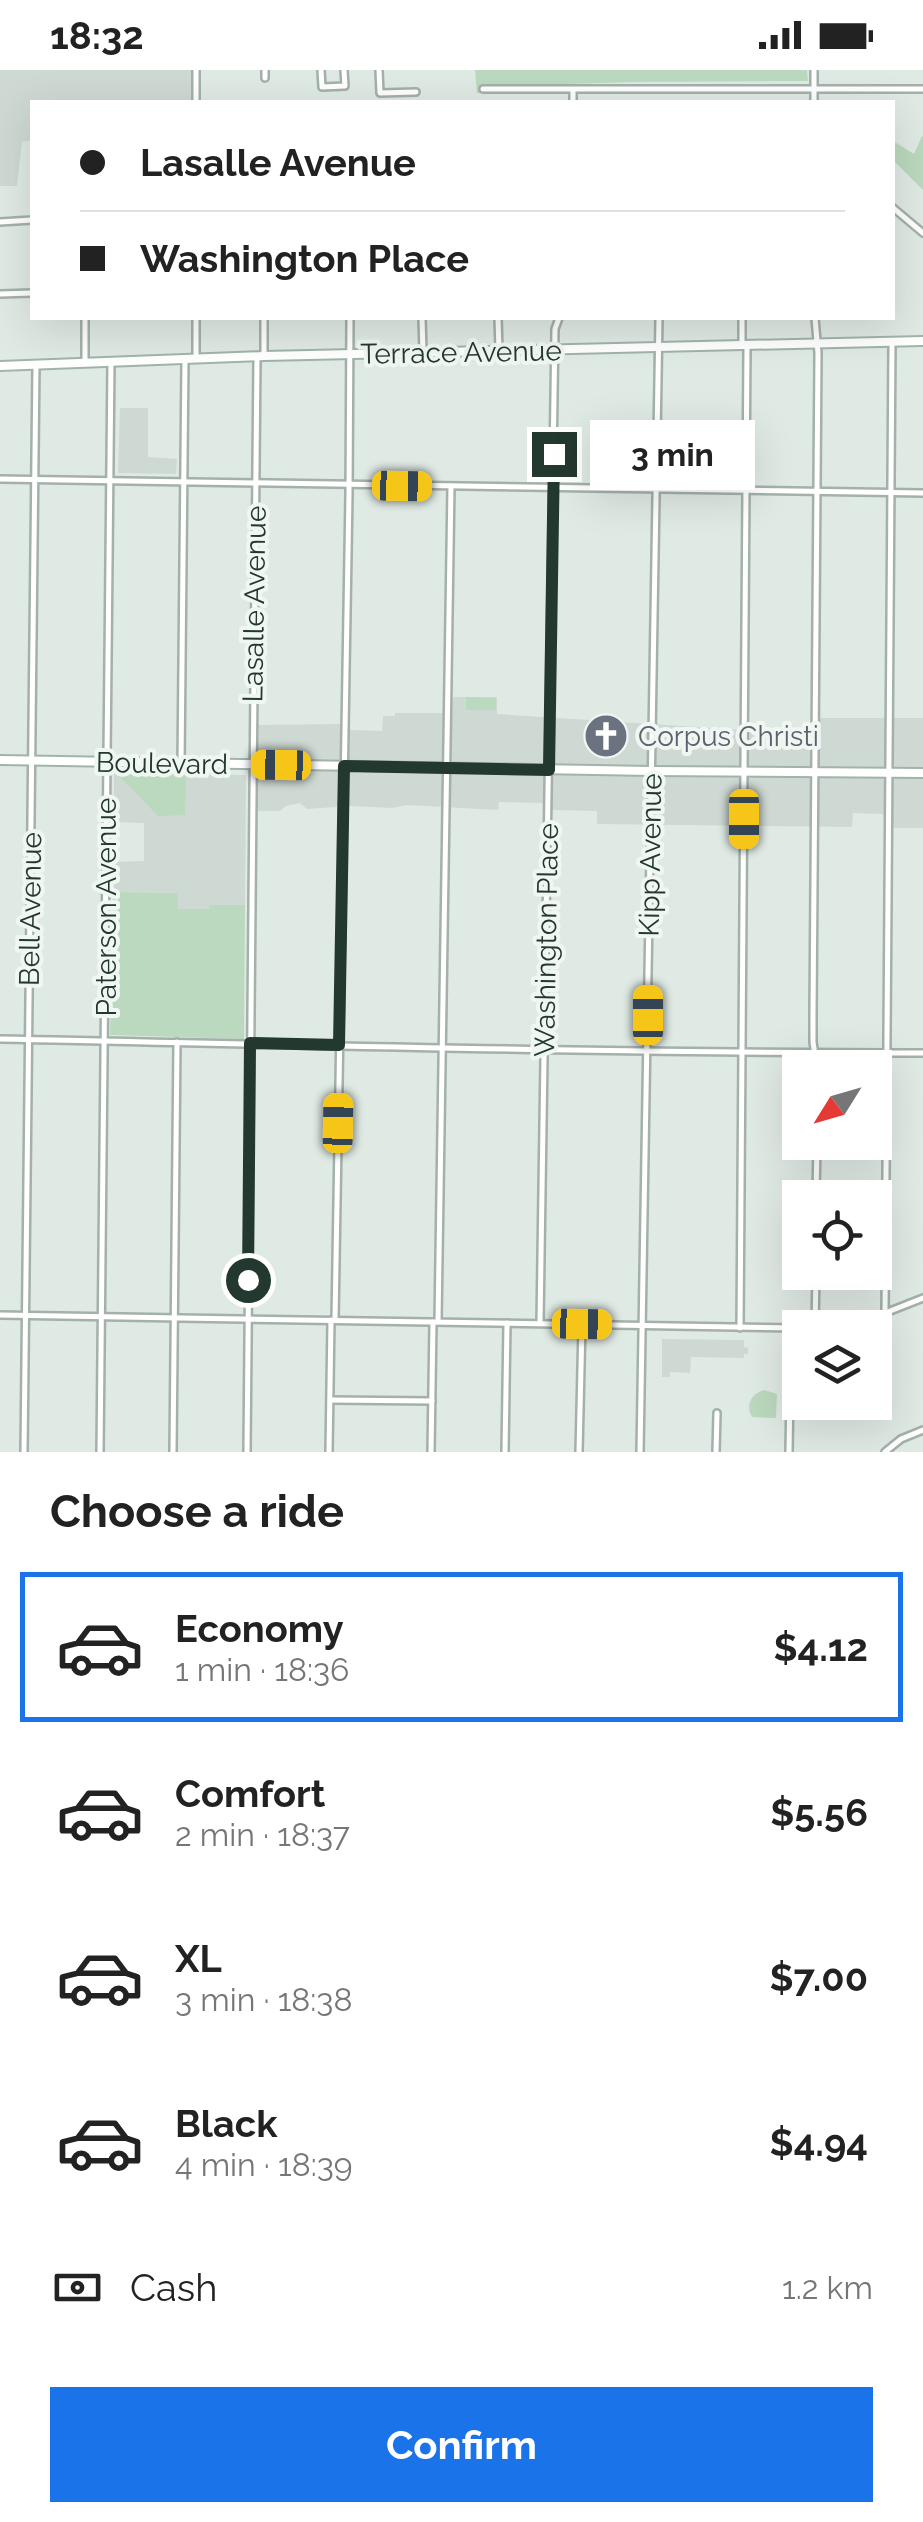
<!DOCTYPE html>
<meta charset="utf-8">
<style>
:root{--surface:#fff;--page:#f6f6f6;--text:#222;--muted:#767676;--line:#e0e0e0;--accent:#1a73e8}
body{margin:0;font-family:Raleway,sans-serif;background:var(--page);color:var(--text);height:100vh;display:flex;flex-direction:column;font-size:38px;white-space:nowrap}
*{box-sizing:border-box;margin:0}
p{font-size:32px;color:var(--muted)}
.icon{flex:none;width:55px;height:55px;fill:none;stroke:currentColor;stroke-width:2;stroke-linecap:round;stroke-linejoin:round}
.map{position:relative;height:1382px;overflow:hidden}
.panel{display:flex;flex-direction:column;background:var(--surface);flex:1}
.panel>*{flex:none}
.top-card{position:absolute;left:30px;top:30px;width:865px;height:220px;border-radius:0px;box-shadow:0 10px 40px #0002;display:grid;align-content:center;height:220px;padding:0 50px;background:var(--surface)}
.needle{width:65px;rotate:233deg}
.tools{position:absolute;left:782px;top:980px;display:grid;gap:20px}
.tools a{display:grid;place-items:center;width:110px;height:110px;border-radius:0px;background:var(--surface);box-shadow:0 10px 40px #0002;font-size:50px}
.end{position:absolute;width:45px;height:45px;margin:-22px;border:12px solid #23382f;background:#fff;box-shadow:0 0 0 5px #fff}
.from{border-radius:50%}
.bubble{position:absolute;height:70px;border-radius:0px;background:var(--surface);box-shadow:0 10px 40px #0002;font-size:32px;font-weight:700;line-height:70px;text-align:center}
.car{position:absolute;width:30px;height:60px;margin:-30px -15px;border-radius:12px;box-shadow:0 0 8px 2px #0007;background:linear-gradient(#f5c518 24%,#345 0 40%,#f5c518 0 76%,#345 0 86%,#f5c518 0)}
.top-card b{display:flex;align-items:center;gap:35px;height:95px;font-size:38px}
.top-card b+b{border-top:2px solid var(--line)}
.top-card i{width:25px;height:25px;background:var(--text)}
ul{padding:0;list-style:none}
li{display:flex;align-items:center;gap:30px;height:150px;margin:0 20px 15px;padding:0 30px;border:5px solid transparent;border-radius:0px}
li div{flex:1}
li b{display:block;font-size:38px}
li em{font-style:normal;font-weight:700}
li.current{border-color:var(--accent)}
li>.icon{width:90px;height:90px;stroke-width:1.5}
h2{padding:0 50px;font-size:45px;line-height:120px}
.pay{display:flex;align-items:center;gap:25px;height:110px;padding:0 50px;font-size:38px}
.pay p{margin-inline-start:auto}
.button{display:flex;gap:20px;margin-top:auto;padding:20px 50px}
.button a{flex:1;height:115px;border-radius:0px;background:var(--accent);color:#fff;font-size:40px;font-weight:700;line-height:115px;text-align:center}
.status{display:flex;justify-content:space-between;align-items:center;height:70px;padding:0 50px;background:var(--surface);direction:ltr}
.status svg{height:28px;fill:currentColor}
.map>svg:first-child{display:block}
</style>
<div class="status"><b>18:32</b><svg viewBox="0 0 49 12"><path d="M0 12V9h3v3zM5 12V6h3v6zM10 12V3h3v9zM15 12V0h3v12zM26 1h20v11H26zM47 4h2v5h-2z"/></svg></div>
<div class="map">
<svg width="923" height="1382" viewBox="0 0 923 1382">
<rect width="100%" height="100%" fill="#e0eae4"/>
<g fill="#cfd9d3">
<path d="M0 0H196V32H32V70L22 72 17 116H0Z"/>
<path d="M120 338H148V387L177 389 176 404 118 403Z"/>
<path d="M454 627H497V644L792 663V674H810L819 648H923V758H895L882 744 853 743 852 757 597 754V741L553 740 542 733 499 732 498 740 407 735 392 738 350 736 307 739 300 733 286 736 280 741H252L253 655 340 654 350 660 382 661 383 646H395V643H442Z"/>
<path d="M114 703 246 705 245 835H211L210 839H177V823L113 822V792L144 791V753L114 752Z"/>
<path d="M662 1269 744 1270V1277L748 1278V1284H744V1288L691 1287 690 1303 670 1302V1307H662Z"/>
</g>
<g fill="#bbd9be">
<path d="M475 0H807L808 11 634 12 566 14 564 24 477 23Z"/>
<path d="M922 66 923 67V120L892 89 893 71 914 84Z"/>
<path d="M466 627 496 628V640H466Z"/>
<path d="M117 704 186 706 185 745 158 746Z"/>
<path d="M113 822 178 823V839H209L210 835H245L244 969 110 965Z"/>
<path d="M764 1320 777 1324 776 1348 752 1347C745 1335 751 1324 764 1320Z"/>
</g>
<g fill="none" stroke-linecap="round" stroke-linejoin="round">
<defs>
<g id="street">
<path d="M196 0V32"/>
<path d="M321 0 322 17 345 16 344 0"/>
<path d="M379 0 380 23 416 22"/>
<path d="M265 8V0"/>
<path d="M483 19H923"/>
<path d="M573 32V21"/>
<path d="M814 32V0"/>
<path d="M892 137 923 163"/>
<path d="M0 152 32 150"/>
<path d="M0 224 32 223"/>
<path d="M196 248V289"/>
<path d="M422 248 423 282"/>
<path d="M498 248 499 281"/>
<path d="M815 248 818 283 813 945V972L817 998"/>
<path d="M742 276V248"/>
<path d="M264 286V248"/>
<path d="M85 293V248"/>
<path d="M0 409 923 423"/>
<path d="M181 694 185 289"/>
<path d="M0 969C308 975 615 983 923 983"/>
<path d="M816 1128 817 1072"/>
<path d="M885 1243 923 1228"/>
<path d="M0 1245 800 1258"/>
<path d="M335 1250 349 424 350 248"/>
<path d="M438 1251 451 416"/>
<path d="M540 1253 555 259 559 248"/>
<path d="M883 1253 885 1243 892 272"/>
<path d="M740 1258 747 276"/>
<path d="M815 1258 816 1202"/>
<path d="M330 1330 432 1331"/>
<path d="M24 1382 36 295"/>
<path d="M100 1382 111 292"/>
<path d="M173 1382 177 972"/>
<path d="M247 1382 257 287"/>
<path d="M329 1382 331 1250"/>
<path d="M431 1382 433 1252"/>
<path d="M505 1382 507 1253"/>
<path d="M579 1382 582 1255"/>
<path d="M640 1382 659 248"/>
<path d="M716 1382 717 1343"/>
<path d="M789 1382 791 1260"/>
<path d="M885 1382 901 1369 923 1360"/>
</g>
<g id="secondary">
<path d="M0 296 264 286 923 271"/>
<path d="M0 690 651 701 923 703"/>
</g>
</defs>
<use href="#street" stroke="#a4b1aa" stroke-width="10"/>
<use href="#secondary" stroke="#a1b4aa" stroke-width="12"/>
<use href="#street" stroke="#fff" stroke-width="5"/>
<use href="#secondary" stroke="#fff" stroke-width="8"/>
</g>
<g fill="none" stroke-linecap="round" stroke-linejoin="round">
<path stroke="#23382f" stroke-width="12" d="M248 1210 250 973 339 975 344 696 549 700 554 384"/>
</g>
<defs>
<symbol id="church-disc" viewBox="-11 -11 22 22"><circle r="9.5" fill="#6b7280" stroke="#f0f7f2"/><path d="M-1.2-6h2.4v3.5h3.3v2.4h-3.3V6h-2.4V-.1h-3.3v-2.4h3.3Z" fill="#fff"/></symbol>
</defs>
<g fill-rule="evenodd">
<use href="#church-disc" x="581" y="641" width="50" height="50"/>
</g>
<g text-anchor="middle" stroke-width="8" stroke-linejoin="round" paint-order="stroke">
<g font-size="28" fill="#23382f" stroke="#f0f7f2">
<text transform="translate(461 282) rotate(-1)" y="10">Terrace Avenue</text>
<text transform="translate(254 534) rotate(-89)" y="10">Lasalle Avenue</text>
<text transform="translate(162 693) rotate(1)" y="10">Boulevard</text>
<text transform="translate(650 785) rotate(-89)" y="10">Kipp Avenue</text>
<text transform="translate(106 837) rotate(-90)" y="10">Paterson Avenue</text>
<text transform="translate(30 839) rotate(-89)" y="10">Bell Avenue</text>
<text transform="translate(546 870) rotate(-89)" y="10">Washington Place</text>
</g>
<g font-size="28" fill="#5b616d" stroke="#f0f7f2" text-anchor="start">
<text x="638" y="676">Corpus Christi</text>
</g>
</g>
</svg>
<div class="tools">
<a><svg class="needle" viewBox="-14 -14 28 28"><path d="M0-13l5 13h-10z" fill="#e53935"/><path d="M0 13l5-13h-10z" fill="#767676"/></svg></a>
<a><svg class="icon" aria-label="locate" viewBox="0 0 24 24"><circle cx="12" cy="12" r="6"/><path d="M12 2v4M12 18v4M2 12h4M18 12h4"/></svg></a>
<a><svg class="icon" aria-label="layers" viewBox="0 0 24 24"><path d="M12 4l9 5-9 5-9-5zM3 14l9 5 9-5"/></svg></a>
</div>
<i class="end from" style="left:248px;top:1210px"></i>
<i class="end" style="left:554px;top:384px"></i>
<div class="bubble" style="left:590px;top:350px;width:165px">3 min</div>
<i class="car" style="left:402px;top:416px;rotate:91deg"></i>
<i class="car" style="left:281px;top:695px;rotate:271deg"></i>
<i class="car" style="left:744px;top:749px;rotate:180deg"></i>
<i class="car" style="left:648px;top:945px;rotate:0deg"></i>
<i class="car" style="left:338px;top:1053px;rotate:1deg"></i>
<i class="car" style="left:582px;top:1254px;rotate:91deg"></i>
<div class="top-card">
<b><i class="from"></i>Lasalle Avenue</b>
<b><i></i>Washington Place</b>
</div>
</div>
<section class="panel">
<h2>Choose a ride</h2>
<ul>
<li class="current"><svg class="icon" aria-label="car" viewBox="0 0 24 24"><path d="M5 17H2v-5l4-1 3-4h7l3 4 3 1v5h-3M9 17h6M6 11h13"/><circle cx="7" cy="17" r="2"/><circle cx="17" cy="17" r="2"/></svg><div><b>Economy</b><p>1 min · 18:36</p></div><em>$4.12</em></li>
<li><svg class="icon" aria-label="car" viewBox="0 0 24 24"><path d="M5 17H2v-5l4-1 3-4h7l3 4 3 1v5h-3M9 17h6M6 11h13"/><circle cx="7" cy="17" r="2"/><circle cx="17" cy="17" r="2"/></svg><div><b>Comfort</b><p>2 min · 18:37</p></div><em>$5.56</em></li>
<li><svg class="icon" aria-label="car" viewBox="0 0 24 24"><path d="M5 17H2v-5l4-1 3-4h7l3 4 3 1v5h-3M9 17h6M6 11h13"/><circle cx="7" cy="17" r="2"/><circle cx="17" cy="17" r="2"/></svg><div><b>XL</b><p>3 min · 18:38</p></div><em>$7.00</em></li>
<li><svg class="icon" aria-label="car" viewBox="0 0 24 24"><path d="M5 17H2v-5l4-1 3-4h7l3 4 3 1v5h-3M9 17h6M6 11h13"/><circle cx="7" cy="17" r="2"/><circle cx="17" cy="17" r="2"/></svg><div><b>Black</b><p>4 min · 18:39</p></div><em>$4.94</em></li>
</ul>
<div class="pay"><svg class="icon" aria-label="cash" viewBox="0 0 24 24"><path d="M3 7h18v10H3z"/><circle cx="12" cy="12" r="2"/></svg>Cash<p>1.2 km</p></div>
<div class="button"><a>Confirm</a></div>
</section>
